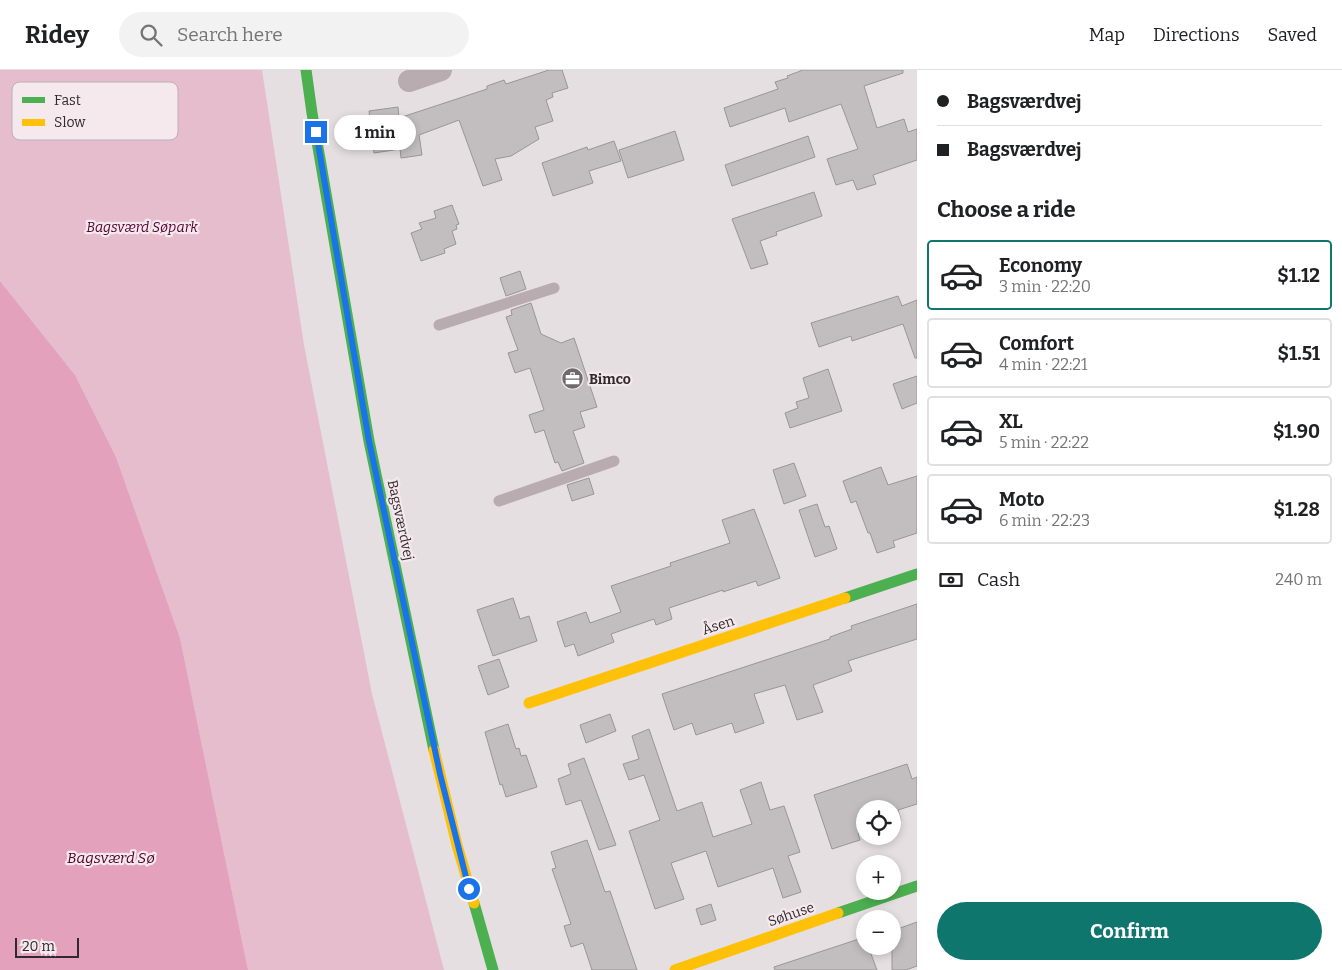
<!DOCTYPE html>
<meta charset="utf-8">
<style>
:root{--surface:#fff;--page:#f2f2f2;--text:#202124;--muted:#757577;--line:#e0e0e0;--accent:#0f766e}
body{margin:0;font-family:Bitter,serif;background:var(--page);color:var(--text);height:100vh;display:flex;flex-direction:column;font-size:19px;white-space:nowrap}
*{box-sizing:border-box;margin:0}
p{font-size:16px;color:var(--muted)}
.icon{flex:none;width:28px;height:28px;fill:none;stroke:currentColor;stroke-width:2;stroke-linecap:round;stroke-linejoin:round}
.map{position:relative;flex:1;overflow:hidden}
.side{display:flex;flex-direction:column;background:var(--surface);width:425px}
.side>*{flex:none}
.hud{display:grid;align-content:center;height:110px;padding:0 20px;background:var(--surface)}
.tools{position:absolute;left:856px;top:730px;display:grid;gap:10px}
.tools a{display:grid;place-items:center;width:45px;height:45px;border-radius:50%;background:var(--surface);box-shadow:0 2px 8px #0003;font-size:25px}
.scale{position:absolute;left:15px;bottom:12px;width:64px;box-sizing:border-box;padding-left:5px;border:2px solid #2f2b2c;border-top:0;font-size:14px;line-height:18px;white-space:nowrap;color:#2f2b2c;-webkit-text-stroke:4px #f5e9ed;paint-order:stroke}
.end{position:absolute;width:22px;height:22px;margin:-11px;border:6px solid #1a73e8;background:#fff;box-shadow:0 0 0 2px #fff}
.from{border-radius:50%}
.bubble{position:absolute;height:35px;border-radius:18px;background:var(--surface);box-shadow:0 2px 8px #0003;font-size:16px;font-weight:700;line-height:35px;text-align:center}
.hud b{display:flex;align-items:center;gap:18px;height:48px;font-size:19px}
.hud b+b{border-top:1px solid var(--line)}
.hud i{width:12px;height:12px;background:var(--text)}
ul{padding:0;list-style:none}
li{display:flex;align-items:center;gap:15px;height:70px;margin:0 10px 8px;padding:0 10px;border:2px solid var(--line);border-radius:5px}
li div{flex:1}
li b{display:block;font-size:19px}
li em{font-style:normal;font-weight:700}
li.selected{border-color:var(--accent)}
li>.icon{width:45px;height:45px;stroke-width:1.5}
h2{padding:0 20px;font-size:22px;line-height:60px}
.pay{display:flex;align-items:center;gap:12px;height:55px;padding:0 20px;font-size:19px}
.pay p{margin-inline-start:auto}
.button{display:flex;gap:10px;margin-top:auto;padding:10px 20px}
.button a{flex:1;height:58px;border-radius:30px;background:var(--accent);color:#fff;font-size:20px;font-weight:700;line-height:58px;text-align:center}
header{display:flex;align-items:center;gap:30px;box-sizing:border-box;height:70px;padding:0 25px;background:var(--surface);border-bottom:1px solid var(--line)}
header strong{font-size:24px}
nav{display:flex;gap:28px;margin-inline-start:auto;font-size:18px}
.search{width:350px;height:45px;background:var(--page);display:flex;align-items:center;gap:12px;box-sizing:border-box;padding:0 18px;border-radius:28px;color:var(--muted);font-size:19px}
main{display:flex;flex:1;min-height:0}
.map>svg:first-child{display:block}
</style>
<header>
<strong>Ridey</strong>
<div class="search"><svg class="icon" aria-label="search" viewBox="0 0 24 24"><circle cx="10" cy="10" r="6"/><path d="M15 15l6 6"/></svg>Search here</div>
<nav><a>Map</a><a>Directions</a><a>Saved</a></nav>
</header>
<main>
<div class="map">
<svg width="917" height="900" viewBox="0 0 917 900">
<rect width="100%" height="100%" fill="#e5dfe1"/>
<path fill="#e6bdcd" d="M0 0H262L304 275 372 624 444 900H248L180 568 116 387 75 305 0 211Z"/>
<path fill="#e3a1bc" d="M0 211 75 305 116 387 180 568 248 900H0Z"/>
<g fill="#c2bebf" stroke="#9a9597">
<path d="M549 0H562L568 18 552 23 553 27 546 30 553 51 535 57 539 69 511 86 495 89 502 110 483 116 459 50 419 65 422 85 401 88 400 79 374 83 369 41 398 37 399 48 487 19V16L504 10 506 14Z"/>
<path d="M803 0H903V3L864 16 877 58 904 49 908 62 917 59V90L873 105 876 114 857 120 853 110 836 115 827 89 858 79 841 34 789 52 785 38 730 57 724 38 778 19 775 12 788 8 787 6Z"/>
<path d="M675 61 684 90 628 108 619 80Z"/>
<path d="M808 66 815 87 732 116 725 95Z"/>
<path d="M614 71 621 91 589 101 593 113 553 126 542 93 587 77 588 80Z"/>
<path d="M814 122 822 146 776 162 777 165 760 171 768 194 751 199 732 149Z"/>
<path d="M452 135 459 154 456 155 457 159 452 161 456 174 444 179 445 183 421 191 411 163 422 159 419 153 436 148 434 141Z"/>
<path d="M520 201 526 219 506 226 500 208Z"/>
<path d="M898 226 902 236 917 230V288H915L903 254 852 271 851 266 819 277 811 253Z"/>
<path d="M531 233 541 264 561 273 574 268 597 337 580 342 585 357 573 361 584 393 562 401 558 392 555 393 544 360 535 363 529 345 544 340 530 298 515 303 508 283 518 280 506 247 512 245 511 240Z"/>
<path d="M828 299 842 341 790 358 785 343 798 338 796 332 809 328 803 308Z"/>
<path d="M917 306V333L902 339 893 314Z"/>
<path d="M794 393 806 426 784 434 773 400Z"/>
<path d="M881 397 888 415 917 406V463L893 471 895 477 877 483 870 463H868L856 431 851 433 843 411Z"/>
<path d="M589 408 594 424 572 431 567 415Z"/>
<path d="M817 434 825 457 829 456 837 479 815 487 799 440Z"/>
<path d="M754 439 780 508 758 516 756 511 723 522V520L669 538 672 549 656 555 654 549 611 564 614 572 578 586 574 574 565 577 557 552 586 542 590 553 621 542 611 516 671 496 670 493 730 473 722 450Z"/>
<path d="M513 528 520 549 529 546 537 571 493 586 477 540Z"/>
<path d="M917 534V569L848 591 852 601 813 615 823 642 797 650 785 615 754 624 764 653 735 663 732 653 696 665 692 653 674 660 662 624 830 569V567L852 559 851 556Z"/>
<path d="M499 589 509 617 488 625 478 596Z"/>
<path d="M610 644 616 661 586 673 580 655Z"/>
<path d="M508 654 516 679 519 678 521 686 526 685 537 717 506 727 502 714 500 715 485 662Z"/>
<path d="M649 659 677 741 702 732 713 767 752 754 740 720 761 712 770 740 784 736 800 782 788 786 801 822 783 828 773 798 718 817 706 781 671 793 684 829 655 839 629 761 660 750 644 705 629 710 623 694 639 689 632 666Z"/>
<path d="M584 688 616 775 599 780 581 730 566 735 558 709 571 704 568 694Z"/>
<path d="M907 694 912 709 917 707V734L898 740 901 750 892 753V739H865V762L858 764 860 770 832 779 814 725Z"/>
<path d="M587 770 605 822 610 821 637 900H592L583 873 571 877 564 856 571 854 552 799 556 798 551 782Z"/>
<path d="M711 834 716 850 701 855 696 839Z"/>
<path d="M917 852V896L906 900H892V861Z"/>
<path d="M865 867V876H868L877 900H775L774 897Z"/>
</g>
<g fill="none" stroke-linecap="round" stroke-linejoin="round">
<g stroke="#b9acb1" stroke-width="11">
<path d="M439 255 554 218"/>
<path d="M499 431 614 391"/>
</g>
<path stroke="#b9acb1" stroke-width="22" d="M409 11 441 0"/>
<g stroke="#4caf50" stroke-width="11">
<path d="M306 0 312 43 369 371 434 680"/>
<path d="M845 528 917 504"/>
<path d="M474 833 493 900"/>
<path d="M838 843 917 816"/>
</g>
<g stroke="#ffc107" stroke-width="11">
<path d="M529 633 845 528"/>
<path d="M434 680 457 775 474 833"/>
<path d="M675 900 838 843"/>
</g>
</g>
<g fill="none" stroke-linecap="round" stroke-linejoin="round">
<path stroke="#1a73e8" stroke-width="6" d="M316 62 369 371 440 704 469 819"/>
</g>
<defs>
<symbol id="office-disc" viewBox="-11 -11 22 22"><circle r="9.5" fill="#6f6a6b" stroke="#f5e9ed"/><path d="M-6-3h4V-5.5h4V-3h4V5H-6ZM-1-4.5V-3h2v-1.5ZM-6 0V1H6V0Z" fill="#fff"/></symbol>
</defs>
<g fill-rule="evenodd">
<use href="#office-disc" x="560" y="296" width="25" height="25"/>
</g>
<g text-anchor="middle" stroke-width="4.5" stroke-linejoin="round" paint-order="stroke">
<g font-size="14" font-style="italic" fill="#540030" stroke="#f5e9ed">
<text x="142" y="162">Bagsværd Søpark</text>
</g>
<g font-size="14" font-weight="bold" fill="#2f2b2c" stroke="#f5e9ed" text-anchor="start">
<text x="589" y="314">Bimco</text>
</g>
<g font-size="14" fill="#2f2b2c" stroke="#f5e9ed">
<text transform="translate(401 450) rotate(78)" y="5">Bagsværdvej</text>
<text transform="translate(718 555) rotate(-18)" y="5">Åsen</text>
<text transform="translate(791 844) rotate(-19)" y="5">Søhuse</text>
</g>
<g font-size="15" font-style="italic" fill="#51002d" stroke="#f5e9ed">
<text x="111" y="793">Bagsværd Sø</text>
</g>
</g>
<rect x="12" y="12" width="166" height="58" rx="8" fill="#f5e9ed" stroke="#bab0b3" stroke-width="1"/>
<rect x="22" y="27" width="23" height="6" fill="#4caf50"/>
<rect x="22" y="49" width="23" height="7" fill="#ffc107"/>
<g font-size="14" fill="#2f2b2c">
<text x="54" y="35">Fast</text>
<text x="54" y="57">Slow</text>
</g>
</svg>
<div class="tools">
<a><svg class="icon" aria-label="locate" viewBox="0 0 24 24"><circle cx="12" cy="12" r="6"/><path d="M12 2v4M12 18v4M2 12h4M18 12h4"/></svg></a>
<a>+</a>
<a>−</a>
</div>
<div class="scale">20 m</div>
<i class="end from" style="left:469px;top:819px"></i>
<i class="end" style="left:316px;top:62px"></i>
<div class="bubble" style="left:334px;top:45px;width:82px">1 min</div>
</div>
<section class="side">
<div class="hud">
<b><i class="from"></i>Bagsværdvej</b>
<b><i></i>Bagsværdvej</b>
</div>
<h2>Choose a ride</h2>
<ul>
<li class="selected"><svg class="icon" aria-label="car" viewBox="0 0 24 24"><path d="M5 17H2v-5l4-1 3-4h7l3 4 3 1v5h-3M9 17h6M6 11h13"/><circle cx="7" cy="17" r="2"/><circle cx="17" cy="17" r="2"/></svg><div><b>Economy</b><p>3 min · 22:20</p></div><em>$1.12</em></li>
<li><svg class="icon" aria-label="car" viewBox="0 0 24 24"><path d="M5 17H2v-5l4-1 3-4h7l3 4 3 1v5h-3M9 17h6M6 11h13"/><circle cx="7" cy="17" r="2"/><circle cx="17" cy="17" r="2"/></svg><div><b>Comfort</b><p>4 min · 22:21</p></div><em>$1.51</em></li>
<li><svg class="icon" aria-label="car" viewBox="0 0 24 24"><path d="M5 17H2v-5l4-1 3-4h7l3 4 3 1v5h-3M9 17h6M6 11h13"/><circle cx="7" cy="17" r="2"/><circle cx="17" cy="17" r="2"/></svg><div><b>XL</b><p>5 min · 22:22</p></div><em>$1.90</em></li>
<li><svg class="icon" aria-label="car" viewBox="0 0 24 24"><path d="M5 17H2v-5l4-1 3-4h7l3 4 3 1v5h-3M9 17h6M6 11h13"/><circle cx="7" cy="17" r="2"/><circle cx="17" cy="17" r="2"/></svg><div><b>Moto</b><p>6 min · 22:23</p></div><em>$1.28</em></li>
</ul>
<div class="pay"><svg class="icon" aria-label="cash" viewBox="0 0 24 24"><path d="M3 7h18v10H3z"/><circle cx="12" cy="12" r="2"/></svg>Cash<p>240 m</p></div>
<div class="button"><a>Confirm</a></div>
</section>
</main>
